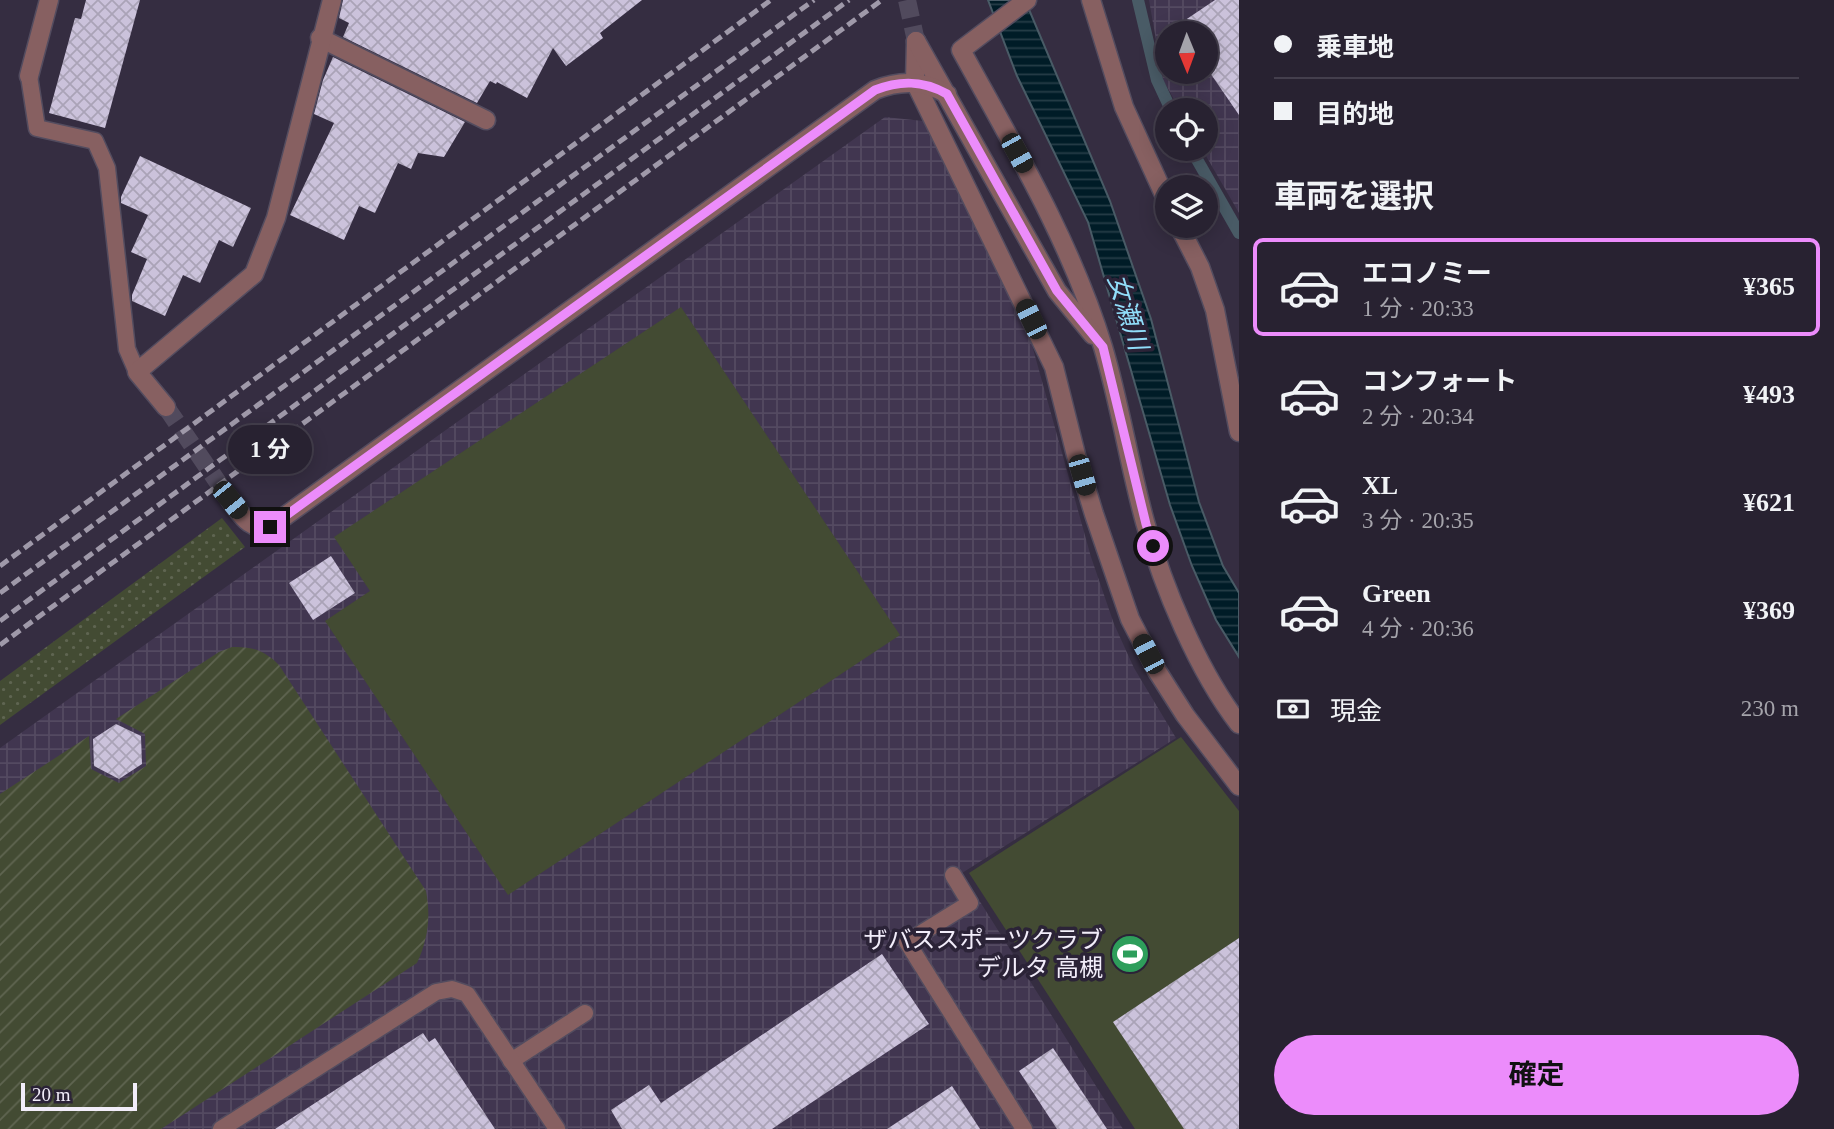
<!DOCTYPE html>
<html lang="ja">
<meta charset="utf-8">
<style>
:root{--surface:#282231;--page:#302a39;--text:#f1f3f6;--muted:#a5a4ab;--line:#443f4d;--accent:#ec8cfb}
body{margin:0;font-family:"Times New Roman","Noto Sans JP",serif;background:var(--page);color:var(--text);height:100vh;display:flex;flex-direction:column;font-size:26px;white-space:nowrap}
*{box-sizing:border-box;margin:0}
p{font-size:23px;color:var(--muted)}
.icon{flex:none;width:38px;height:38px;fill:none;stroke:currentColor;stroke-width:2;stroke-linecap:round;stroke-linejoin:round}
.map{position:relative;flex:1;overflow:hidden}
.side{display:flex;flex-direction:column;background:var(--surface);width:595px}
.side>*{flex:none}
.guide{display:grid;align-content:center;height:154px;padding:0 35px;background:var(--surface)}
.needle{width:46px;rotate:179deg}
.tools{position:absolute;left:1155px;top:21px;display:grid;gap:14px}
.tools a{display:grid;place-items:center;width:63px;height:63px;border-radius:50%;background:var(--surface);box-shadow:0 4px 18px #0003,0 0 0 2px var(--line);font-size:35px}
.scale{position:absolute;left:21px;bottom:18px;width:116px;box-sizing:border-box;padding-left:7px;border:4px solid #f2edfa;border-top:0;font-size:19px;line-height:24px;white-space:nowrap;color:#f2edfa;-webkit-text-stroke:5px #2b2337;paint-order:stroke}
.end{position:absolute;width:32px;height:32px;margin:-16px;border:9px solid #ec8cfb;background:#111;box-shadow:0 0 0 4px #111}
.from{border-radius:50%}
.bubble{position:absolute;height:49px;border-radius:24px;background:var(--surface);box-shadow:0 4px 18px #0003,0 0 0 2px var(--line);font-size:23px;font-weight:700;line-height:49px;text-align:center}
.car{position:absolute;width:21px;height:42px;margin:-21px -10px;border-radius:9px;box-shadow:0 0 5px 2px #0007;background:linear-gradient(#222 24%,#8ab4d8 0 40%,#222 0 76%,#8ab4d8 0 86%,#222 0)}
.guide b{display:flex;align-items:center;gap:24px;height:66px;font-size:26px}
.guide b+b{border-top:2px solid var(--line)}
.guide i{width:18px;height:18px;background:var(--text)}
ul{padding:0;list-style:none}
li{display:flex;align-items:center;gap:21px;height:98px;margin:0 14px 10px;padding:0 21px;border:4px solid transparent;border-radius:10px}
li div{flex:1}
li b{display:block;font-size:26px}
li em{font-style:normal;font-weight:700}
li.active{border-color:var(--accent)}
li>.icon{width:63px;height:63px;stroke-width:1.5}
h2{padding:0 35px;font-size:32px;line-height:84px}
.pay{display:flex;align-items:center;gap:18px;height:77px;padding:0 35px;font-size:26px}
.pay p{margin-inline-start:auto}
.cta{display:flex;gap:14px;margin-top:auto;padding:14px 35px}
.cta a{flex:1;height:80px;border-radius:42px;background:var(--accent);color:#111;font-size:28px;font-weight:700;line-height:80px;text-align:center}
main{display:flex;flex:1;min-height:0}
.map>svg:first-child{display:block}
</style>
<main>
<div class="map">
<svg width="1239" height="1129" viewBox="0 0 1239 1129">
<defs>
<pattern id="industrial-grid" width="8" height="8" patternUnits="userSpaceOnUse" patternTransform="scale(1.75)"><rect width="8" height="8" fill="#413650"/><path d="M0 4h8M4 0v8" fill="none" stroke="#544a61"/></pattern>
<pattern id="grass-dots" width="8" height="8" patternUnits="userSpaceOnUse" patternTransform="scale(1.75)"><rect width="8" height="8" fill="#434b33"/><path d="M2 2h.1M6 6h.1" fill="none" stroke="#5f6551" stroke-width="1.8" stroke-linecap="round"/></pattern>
<pattern id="garden-furrows" width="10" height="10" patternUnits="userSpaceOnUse" patternTransform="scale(1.75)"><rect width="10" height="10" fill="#434b33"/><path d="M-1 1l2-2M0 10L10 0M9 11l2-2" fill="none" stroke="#5f6551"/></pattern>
<pattern id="water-rules" width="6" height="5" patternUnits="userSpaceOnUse" patternTransform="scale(1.75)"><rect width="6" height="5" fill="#001c27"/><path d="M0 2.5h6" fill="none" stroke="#263d47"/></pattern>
<pattern id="building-cross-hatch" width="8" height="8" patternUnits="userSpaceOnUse" patternTransform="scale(1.75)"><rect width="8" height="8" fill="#cbc2db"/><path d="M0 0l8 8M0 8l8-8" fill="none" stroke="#aaa3b7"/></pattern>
</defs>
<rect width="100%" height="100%" fill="#352d41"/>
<g fill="url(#industrial-grid)" fill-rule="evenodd">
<path d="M1149 0H1239V213L1202 149H1206V110H1180L1163 80ZM1167 33H1206V72H1167Z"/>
<path d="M885 117 923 121 1030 338 1091 557 1114 624 1134 668 1176 738 962 873 1123 1129H0V748Z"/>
</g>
<path fill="url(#grass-dots)" d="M222 518 245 547 0 725V681Z"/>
<path fill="url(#garden-furrows)" d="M232 647C252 646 265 651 279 665L426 891C431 917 428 939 417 963L161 1129H0V794L89 736 91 769 119 783 146 766 145 734 116 719 219 652Z"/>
<g fill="#434b33">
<path d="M681 307 900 635 508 895 325 621 370 591 334 537Z"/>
<path d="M1181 737 1239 811V1129H1135L969 873Z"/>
</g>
<path fill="url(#water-rules)" stroke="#495b66" stroke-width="2" d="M988 0H1025L1110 201 1151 319 1199 502 1223 566 1239 593V657L1216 620 1192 566 1170 505 1088 222 1017 76Z"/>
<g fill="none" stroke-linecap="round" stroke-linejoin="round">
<g stroke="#495b66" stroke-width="12">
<path d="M1138 0 1157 80 1171 110"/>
<path d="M1191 149 1239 233"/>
</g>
</g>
<g fill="url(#building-cross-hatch)">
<path d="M86 0H140L105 128 49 113 75 18 81 19Z"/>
<path d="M343 0H642L600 33 603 38 566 66 553 48 527 98 497 82 496 84 490 81 477 103 343 37 349 23 339 18Z"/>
<path d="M1215 0H1239V115L1206 67V33H1166Z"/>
<path d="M333 57 465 122 444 157 418 153 411 169 398 163 375 213 359 206 344 240 290 215 334 123 314 114 323 80Z"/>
<path d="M140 156 251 208 233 247 219 240 200 283 183 275 165 316 132 301V295L147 259 131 252 148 215 121 203V197Z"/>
<path d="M331 556 355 593 313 620 289 583Z"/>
<path d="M116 724 141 736 142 764 119 779 94 766 93 739Z"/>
<path d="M1239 938V1129H1184L1113 1022Z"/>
<path d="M882 954 929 1024 772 1129H622L611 1110 649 1085 661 1103Z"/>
<path d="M423 1033 429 1042 435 1038 495 1129H275Z"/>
<path d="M1053 1048 1107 1129H1057L1019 1071Z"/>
<path d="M952 1086 980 1129H887Z"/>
</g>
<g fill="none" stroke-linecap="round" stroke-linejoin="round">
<g stroke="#514a5d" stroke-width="18" stroke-dasharray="18 9" stroke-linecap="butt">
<path d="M907 0 916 41"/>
<path d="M166 407 230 500"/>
</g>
<defs>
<g id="service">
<path d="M29 76 37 128 95 141 107 168 127 349 137 372"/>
<path d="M953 875 970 903 907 942 1024 1129"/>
<path d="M511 1061 585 1013"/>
<path d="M221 1129 436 992 452 989 467 994 557 1129"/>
</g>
<g id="minor">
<path d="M1027 0 961 50C1013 145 1071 242 1103 347 1120 404 1129 464 1145 522 1163 587 1198 671 1239 724"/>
<path d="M1091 0 1124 107 1167 201"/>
<path d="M320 38 486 120"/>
<path d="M916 41 915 82 1054 367 1076 455 1094 514 1130 619 1157 671 1185 715 1239 786"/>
<path d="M916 41 1057 291 1093 335"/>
<path d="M29 76 49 0"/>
<path d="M1179 226 1200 267 1215 310 1239 432"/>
<path d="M166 407 137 372 254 274 276 218 332 0"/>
<path d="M230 500C242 515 248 530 270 527L875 90C900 80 923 80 947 94"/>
</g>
</defs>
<use href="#service" stroke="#534c5f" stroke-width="19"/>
<use href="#minor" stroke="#534c5f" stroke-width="21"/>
<use href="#service" stroke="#876061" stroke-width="16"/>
<use href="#minor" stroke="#876061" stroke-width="18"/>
<g stroke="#9f99a9" stroke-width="5" stroke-dasharray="10 5" stroke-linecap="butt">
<path d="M0 566 771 0"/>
<path d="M0 593 814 0"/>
<path d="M0 621 849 0"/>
<path d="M0 645 882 0"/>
</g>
</g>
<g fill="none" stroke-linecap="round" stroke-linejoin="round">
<path stroke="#ec8cfb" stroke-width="9" d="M270 527 875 90C900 80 923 80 947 94L1057 291 1103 347 1146 524 1153 546"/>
</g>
<defs>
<symbol id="stadium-disc" viewBox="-11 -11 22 22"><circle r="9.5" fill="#2e9e5b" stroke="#2b2337"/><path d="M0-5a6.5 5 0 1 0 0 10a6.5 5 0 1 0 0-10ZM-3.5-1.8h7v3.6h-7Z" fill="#fff"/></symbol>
</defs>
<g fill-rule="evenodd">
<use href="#stadium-disc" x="1108" y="932" width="44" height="44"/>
</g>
<g text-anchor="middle" stroke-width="7" stroke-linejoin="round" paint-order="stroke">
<g font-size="24" fill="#f2edfa" stroke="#2b2337" text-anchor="end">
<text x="1103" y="948">ザバススポーツクラブ<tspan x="1103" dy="28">デルタ 高槻</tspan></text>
</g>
<g font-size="26" font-style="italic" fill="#91ddf9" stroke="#2b2337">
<text transform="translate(1128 312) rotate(73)" y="9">女瀬川</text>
</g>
</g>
</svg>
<div class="tools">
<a><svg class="needle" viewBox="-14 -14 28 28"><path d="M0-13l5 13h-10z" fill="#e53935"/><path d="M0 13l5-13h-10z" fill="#a5a4ab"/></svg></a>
<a><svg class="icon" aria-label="locate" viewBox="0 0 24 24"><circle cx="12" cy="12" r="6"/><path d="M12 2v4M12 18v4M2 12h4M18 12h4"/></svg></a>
<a><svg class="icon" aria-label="layers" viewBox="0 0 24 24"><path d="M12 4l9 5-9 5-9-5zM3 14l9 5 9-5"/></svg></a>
</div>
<div class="scale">20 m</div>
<i class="end from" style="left:1153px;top:546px"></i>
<i class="end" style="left:270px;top:527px"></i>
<div class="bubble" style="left:228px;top:425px;width:84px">1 分</div>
<i class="car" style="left:1017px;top:153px;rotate:151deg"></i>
<i class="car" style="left:1031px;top:319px;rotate:334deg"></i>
<i class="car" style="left:1082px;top:475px;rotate:164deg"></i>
<i class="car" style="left:230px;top:500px;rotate:141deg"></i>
<i class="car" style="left:1148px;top:654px;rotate:332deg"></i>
</div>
<section class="side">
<div class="guide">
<b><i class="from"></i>乗車地</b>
<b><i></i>目的地</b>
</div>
<h2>車両を選択</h2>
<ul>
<li class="active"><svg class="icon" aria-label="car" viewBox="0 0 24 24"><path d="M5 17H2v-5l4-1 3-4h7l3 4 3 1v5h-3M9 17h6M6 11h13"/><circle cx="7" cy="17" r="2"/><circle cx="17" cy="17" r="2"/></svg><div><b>エコノミー</b><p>1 分 · 20:33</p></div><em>¥365</em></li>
<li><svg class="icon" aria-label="car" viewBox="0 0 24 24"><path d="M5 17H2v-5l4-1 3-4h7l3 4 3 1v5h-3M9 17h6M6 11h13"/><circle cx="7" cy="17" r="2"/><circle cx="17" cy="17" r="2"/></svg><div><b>コンフォート</b><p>2 分 · 20:34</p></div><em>¥493</em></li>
<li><svg class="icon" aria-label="car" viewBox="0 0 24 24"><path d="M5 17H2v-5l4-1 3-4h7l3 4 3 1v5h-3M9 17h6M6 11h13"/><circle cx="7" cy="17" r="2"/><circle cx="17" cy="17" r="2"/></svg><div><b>XL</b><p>3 分 · 20:35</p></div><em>¥621</em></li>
<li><svg class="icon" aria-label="car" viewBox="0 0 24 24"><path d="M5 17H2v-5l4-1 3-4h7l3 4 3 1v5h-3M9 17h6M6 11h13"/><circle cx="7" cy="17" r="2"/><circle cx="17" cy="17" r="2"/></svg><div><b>Green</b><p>4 分 · 20:36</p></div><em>¥369</em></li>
</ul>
<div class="pay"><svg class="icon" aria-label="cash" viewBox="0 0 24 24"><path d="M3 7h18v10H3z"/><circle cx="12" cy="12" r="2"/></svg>現金<p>230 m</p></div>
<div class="cta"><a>確定</a></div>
</section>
</main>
